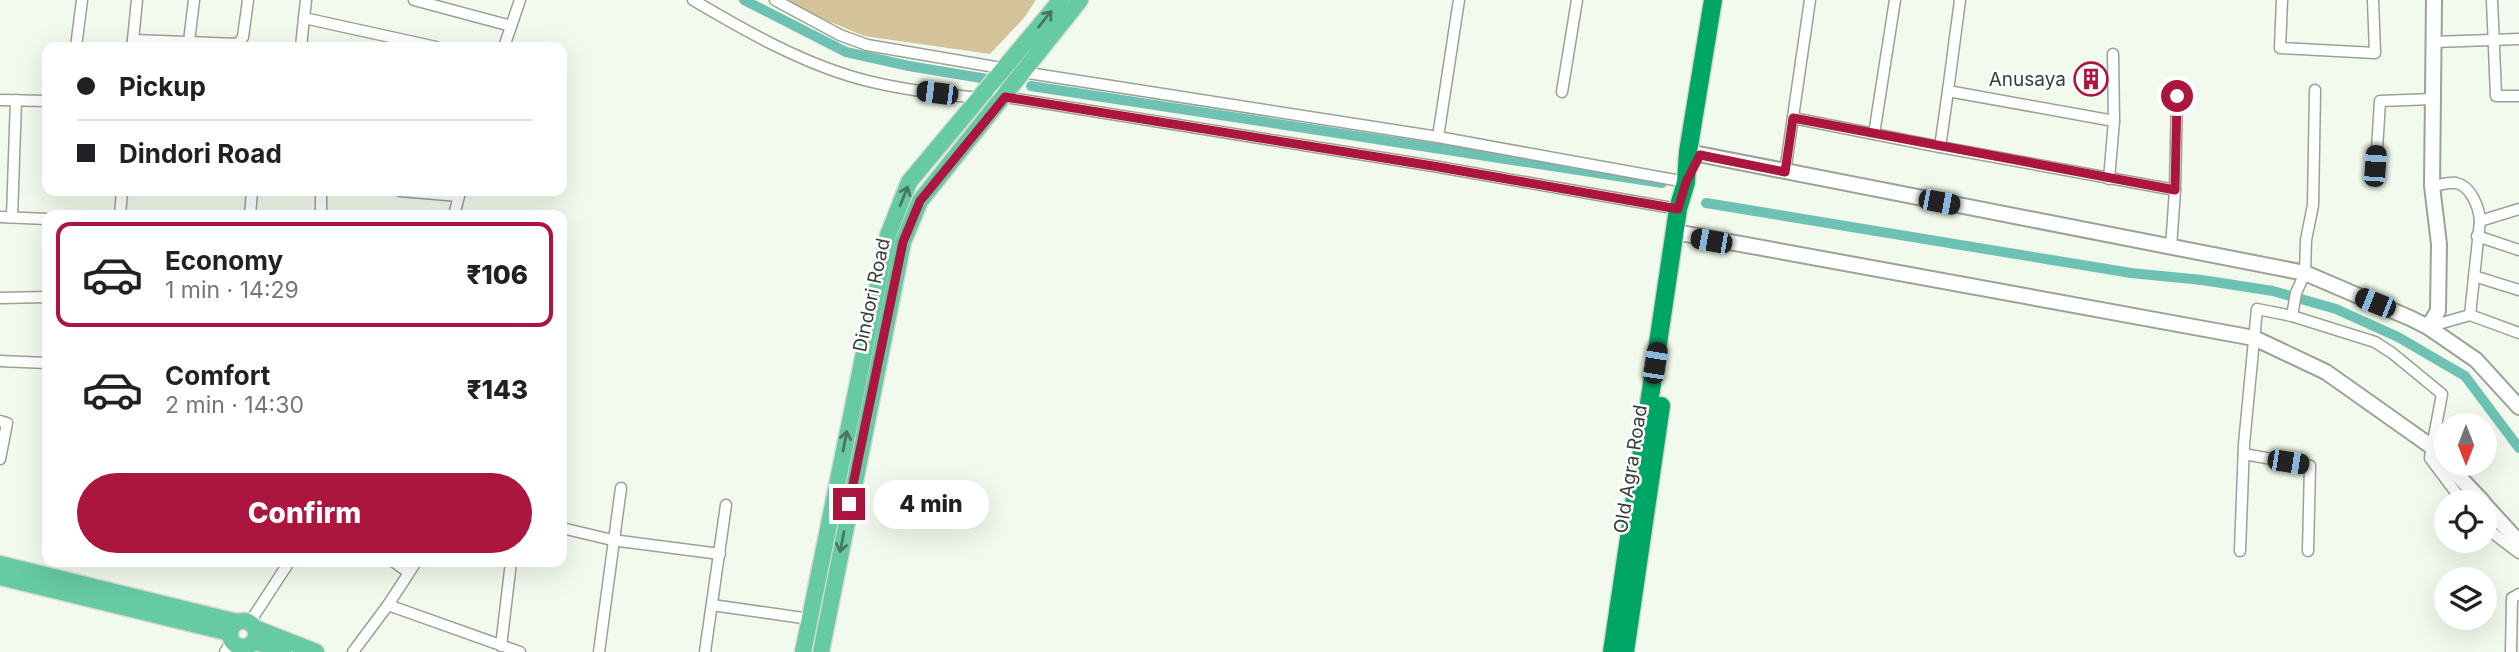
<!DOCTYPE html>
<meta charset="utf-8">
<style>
:root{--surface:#fff;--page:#f6f6f6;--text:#202124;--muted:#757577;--line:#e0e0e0;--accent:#ab153e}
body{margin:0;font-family:Inter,sans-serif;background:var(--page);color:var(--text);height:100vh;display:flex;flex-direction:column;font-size:26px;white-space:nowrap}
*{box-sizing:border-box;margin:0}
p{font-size:23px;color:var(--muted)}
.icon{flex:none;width:38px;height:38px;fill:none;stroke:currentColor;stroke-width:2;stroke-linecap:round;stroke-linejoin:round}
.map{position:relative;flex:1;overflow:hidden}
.side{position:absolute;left:42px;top:210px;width:525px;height:357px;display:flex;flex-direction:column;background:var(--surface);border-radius:14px;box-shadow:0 7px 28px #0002}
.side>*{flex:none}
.hud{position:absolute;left:42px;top:42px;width:525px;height:154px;border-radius:14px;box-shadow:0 7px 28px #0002;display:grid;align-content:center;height:154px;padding:0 35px;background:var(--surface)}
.needle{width:46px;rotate:180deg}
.buttons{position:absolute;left:2434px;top:413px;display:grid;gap:14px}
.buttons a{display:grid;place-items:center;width:63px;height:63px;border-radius:50%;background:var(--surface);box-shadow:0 7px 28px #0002;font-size:35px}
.end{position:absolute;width:32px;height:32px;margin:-16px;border:9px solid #ab153e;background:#fff;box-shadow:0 0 0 4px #fff}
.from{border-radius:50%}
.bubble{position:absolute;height:49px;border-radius:24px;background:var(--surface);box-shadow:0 7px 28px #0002;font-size:23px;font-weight:800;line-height:49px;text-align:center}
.car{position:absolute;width:21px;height:42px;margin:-21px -10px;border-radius:9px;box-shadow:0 0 5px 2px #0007;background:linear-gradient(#222 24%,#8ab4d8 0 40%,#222 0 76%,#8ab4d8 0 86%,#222 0)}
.hud b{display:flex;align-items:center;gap:24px;height:66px;font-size:26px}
.hud b+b{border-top:2px solid var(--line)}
.hud i{width:18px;height:18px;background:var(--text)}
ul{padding:12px 0 0;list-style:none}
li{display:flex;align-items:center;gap:21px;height:105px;margin:0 14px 10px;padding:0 21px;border:4px solid transparent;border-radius:14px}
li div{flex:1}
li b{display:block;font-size:26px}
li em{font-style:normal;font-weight:800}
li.on{border-color:var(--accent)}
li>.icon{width:63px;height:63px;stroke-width:1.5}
.cta{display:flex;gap:14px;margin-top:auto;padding:14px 35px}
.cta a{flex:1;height:80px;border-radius:42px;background:var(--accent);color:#fff;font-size:28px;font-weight:800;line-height:80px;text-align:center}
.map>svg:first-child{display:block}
</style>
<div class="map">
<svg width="2519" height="652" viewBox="0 0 2519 652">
<rect width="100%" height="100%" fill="#f2faed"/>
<path fill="#d4c29b" d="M788 0H1036L1024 18 990 54 864 36 814 15Z"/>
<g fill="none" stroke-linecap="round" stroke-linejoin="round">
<g stroke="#6ec2b3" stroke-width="10">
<path d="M744 0 846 52 909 66 987 79"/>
<path d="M1031 86 1662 183"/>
<path d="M1706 203 2131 273 2202 280 2273 291 2336 309 2398 337 2465 376 2519 448"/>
</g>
<defs>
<g id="street">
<path d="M306 0 304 18 436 47"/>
<path d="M414 0 511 26"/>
<path d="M693 0C747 32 807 66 868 81 904 90 942 94 979 98"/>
<path d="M775 0 840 35 867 45 1007 69"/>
<path d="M1960 0 1948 91 2114 121 2113 54"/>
<path d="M2282 0 2280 48 2375 53 2373 0"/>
<path d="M2492 0 2496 96H2519"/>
<path d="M133 40 137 0"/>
<path d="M189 42 194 0"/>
<path d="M2434 42 2519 39"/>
<path d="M76 47 82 0"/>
<path d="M132 47 133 40 238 44 243 37 248 0"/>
<path d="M301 47 304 18"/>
<path d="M504 47 520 0"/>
<path d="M1022 72 1438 137 1686 182"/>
<path d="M989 87 1005 97 1433 166 1678 209"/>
<path d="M1948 91 1940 147 2175 190 2171 248"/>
<path d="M1562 92 1577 0"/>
<path d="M0 100 47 101"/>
<path d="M1793 118 1940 147"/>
<path d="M1874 134 1895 0"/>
<path d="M1438 137 1459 0"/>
<path d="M2376 166 2380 101 2433 99"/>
<path d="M1785 172 1810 0"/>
<path d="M2109 179 2114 121"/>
<path d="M2432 186C2440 185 2448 182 2456 183 2471 186 2479 207 2480 221"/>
<path d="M2175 190 2177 96"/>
<path d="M400 191 459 196"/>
<path d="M120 215 122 191"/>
<path d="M250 215 252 191"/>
<path d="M321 215V191"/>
<path d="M454 215 460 192"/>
<path d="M0 217 47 219"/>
<path d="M12 217 16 100"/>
<path d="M2477 236 2519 250"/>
<path d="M2474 276 2519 290"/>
<path d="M0 298 47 297"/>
<path d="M2470 315 2519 333"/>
<path d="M2292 316 2296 293 2305 273 2306 240 2313 205 2315 90"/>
<path d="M2428 327 2470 315 2480 221 2519 209"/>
<path d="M0 361 47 363"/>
<path d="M0 421 7 423 0 459"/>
<path d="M2244 454 2310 466 2308 551"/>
<path d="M2485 527 2519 553"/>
<path d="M562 528 612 540 720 554"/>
<path d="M2240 551 2244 444 2257 309 2292 316 2375 342 2392 353 2442 394 2430 458 2463 502"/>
<path d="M394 562 408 572"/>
<path d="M388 605 520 652"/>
<path d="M712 605 810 619"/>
<path d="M250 622 289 562"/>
<path d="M501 646 511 562"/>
<path d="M225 652 232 641"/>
<path d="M353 652 388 605 416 562"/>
<path d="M599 652 621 488"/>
<path d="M705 652 726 505"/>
<path d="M2511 652 2512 598 2519 594"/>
</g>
<g id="secondary">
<path d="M1688 152 2305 273 2410 318 2428 327 2438 311 2439 244 2432 186 2434 0"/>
<path d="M1675 232 2254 338 2326 372 2432 447 2446 463"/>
<path d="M2428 327 2476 360 2519 407"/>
<path d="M2447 464 2483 502"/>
<path d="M2485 505 2519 542"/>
</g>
<g id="primary">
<path d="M0 564 237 622"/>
<path d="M0 577 230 633"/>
<circle cx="243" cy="634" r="13"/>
<path d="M255 628 316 652"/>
<path d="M254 641 283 652"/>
<path d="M803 652 888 235 909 182 1061 0"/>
<path d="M821 652 903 242 920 201 1080 0"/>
</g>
<g id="highway">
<path d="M1612 652 1678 209 1686 182 1688 152 1713 0"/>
<path d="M1625 652 1661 406"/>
</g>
</defs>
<use href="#street" stroke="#9aa296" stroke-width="13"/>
<use href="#secondary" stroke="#9aa296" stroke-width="18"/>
<use href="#primary" stroke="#d7d8d7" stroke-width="19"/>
<use href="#highway" stroke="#d7d8d7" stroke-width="21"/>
<use href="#street" stroke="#fff" stroke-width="10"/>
<use href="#secondary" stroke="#fff" stroke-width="14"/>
<use href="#primary" stroke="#66caa3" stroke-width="16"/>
<use href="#highway" stroke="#00a666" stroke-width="18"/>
</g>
<defs><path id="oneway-shaft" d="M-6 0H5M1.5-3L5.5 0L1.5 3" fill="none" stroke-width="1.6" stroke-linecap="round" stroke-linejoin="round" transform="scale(1.75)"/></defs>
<g stroke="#4b7563">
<use href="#oneway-shaft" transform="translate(1045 19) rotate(-51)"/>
<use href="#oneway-shaft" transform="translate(904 196) rotate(-68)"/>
<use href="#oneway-shaft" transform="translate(845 441) rotate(-79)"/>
<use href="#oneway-shaft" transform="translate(842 542) rotate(101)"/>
</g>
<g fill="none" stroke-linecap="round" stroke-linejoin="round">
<path stroke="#ab153e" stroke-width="9" d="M849 504 903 242 920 201 1005 97 1433 166 1678 209 1686 182 1700 155 1785 172 1793 118 2175 190 2177 96"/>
</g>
<defs>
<symbol id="building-ring" viewBox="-11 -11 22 22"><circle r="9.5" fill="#fff" stroke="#ab153e" stroke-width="1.5"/><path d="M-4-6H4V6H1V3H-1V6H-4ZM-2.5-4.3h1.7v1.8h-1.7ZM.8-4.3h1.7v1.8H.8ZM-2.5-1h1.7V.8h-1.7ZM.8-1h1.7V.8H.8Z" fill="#ab153e"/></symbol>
</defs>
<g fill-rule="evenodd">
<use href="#building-ring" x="2072" y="60" width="38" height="38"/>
</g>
<g text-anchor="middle" stroke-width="5" stroke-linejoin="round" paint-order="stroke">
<g font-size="19" fill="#393d38" stroke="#fff" text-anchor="end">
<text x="2066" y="86">Anusaya</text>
</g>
<g font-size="19" fill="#393d38" stroke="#fff">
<text transform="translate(871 295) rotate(-78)" y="7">Dindori Road</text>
<text transform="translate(1630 469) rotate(-81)" y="7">Old Agra Road</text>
</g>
</g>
</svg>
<div class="buttons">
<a><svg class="needle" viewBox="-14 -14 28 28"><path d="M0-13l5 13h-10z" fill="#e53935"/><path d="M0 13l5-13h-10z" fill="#757577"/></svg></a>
<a><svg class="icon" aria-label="locate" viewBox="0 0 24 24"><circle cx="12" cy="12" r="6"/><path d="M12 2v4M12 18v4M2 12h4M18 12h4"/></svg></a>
<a><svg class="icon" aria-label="layers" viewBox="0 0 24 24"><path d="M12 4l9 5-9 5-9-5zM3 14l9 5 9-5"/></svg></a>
</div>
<i class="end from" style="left:2177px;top:96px"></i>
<i class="end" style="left:849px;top:504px"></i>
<div class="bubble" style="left:873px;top:480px;width:116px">4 min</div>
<i class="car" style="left:937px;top:93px;rotate:277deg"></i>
<i class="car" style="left:2375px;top:166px;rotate:4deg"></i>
<i class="car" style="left:1939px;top:202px;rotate:101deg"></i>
<i class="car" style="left:1711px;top:241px;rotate:280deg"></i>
<i class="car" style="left:2375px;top:303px;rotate:292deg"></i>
<i class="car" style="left:1655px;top:363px;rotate:9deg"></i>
<i class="car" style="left:2288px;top:462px;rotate:99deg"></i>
<div class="hud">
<b><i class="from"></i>Pickup</b>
<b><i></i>Dindori Road</b>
</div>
<section class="side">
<ul>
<li class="on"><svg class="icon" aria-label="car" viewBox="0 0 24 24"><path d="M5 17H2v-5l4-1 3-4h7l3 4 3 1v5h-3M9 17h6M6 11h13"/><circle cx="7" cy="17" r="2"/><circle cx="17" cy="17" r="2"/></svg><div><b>Economy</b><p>1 min · 14:29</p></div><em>₹106</em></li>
<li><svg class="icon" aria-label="car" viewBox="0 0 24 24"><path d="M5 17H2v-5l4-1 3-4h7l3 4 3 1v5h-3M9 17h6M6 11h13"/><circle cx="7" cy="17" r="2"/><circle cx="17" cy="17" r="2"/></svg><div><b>Comfort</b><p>2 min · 14:30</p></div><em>₹143</em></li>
</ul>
<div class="cta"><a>Confirm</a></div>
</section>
</div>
